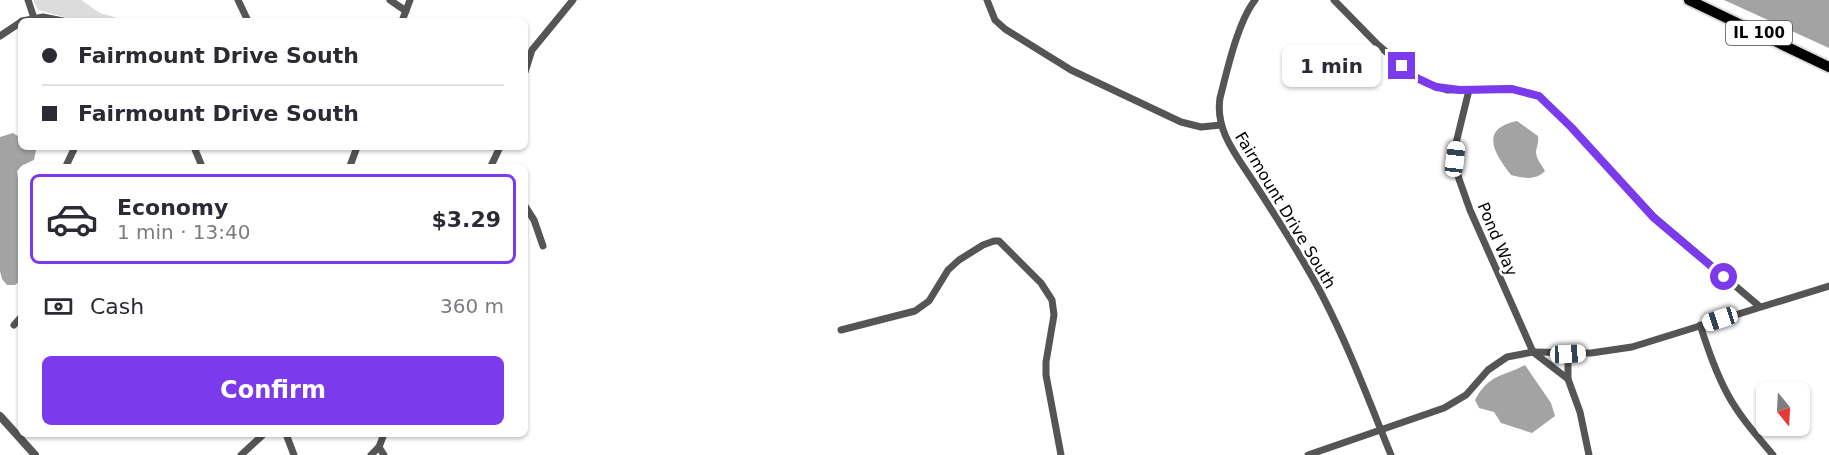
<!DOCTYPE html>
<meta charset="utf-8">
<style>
:root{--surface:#fff;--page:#f7f7f7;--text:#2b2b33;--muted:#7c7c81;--line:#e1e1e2;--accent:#7c3aed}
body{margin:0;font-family:"DejaVu Sans",sans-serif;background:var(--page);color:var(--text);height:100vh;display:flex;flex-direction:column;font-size:22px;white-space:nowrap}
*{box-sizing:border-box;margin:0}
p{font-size:20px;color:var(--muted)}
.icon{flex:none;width:33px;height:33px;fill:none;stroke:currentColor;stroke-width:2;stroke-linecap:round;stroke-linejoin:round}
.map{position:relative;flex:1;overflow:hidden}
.sheet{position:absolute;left:18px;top:164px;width:510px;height:273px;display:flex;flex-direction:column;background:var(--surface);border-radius:9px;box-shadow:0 2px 4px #0004}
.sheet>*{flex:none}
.banner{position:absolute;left:18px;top:18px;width:510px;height:132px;border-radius:9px;box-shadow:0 2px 4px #0004;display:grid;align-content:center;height:132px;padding:0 24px;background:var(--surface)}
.needle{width:39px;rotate:162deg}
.controls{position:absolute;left:1756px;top:382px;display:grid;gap:12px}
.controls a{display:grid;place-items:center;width:54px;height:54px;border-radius:9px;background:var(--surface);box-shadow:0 2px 4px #0004;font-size:30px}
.end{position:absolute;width:27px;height:27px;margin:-14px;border:8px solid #7c3aed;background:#fff;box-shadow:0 0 0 3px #fff}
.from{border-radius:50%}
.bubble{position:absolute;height:42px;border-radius:9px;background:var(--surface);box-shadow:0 2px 4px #0004;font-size:20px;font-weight:700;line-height:42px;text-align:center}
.car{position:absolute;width:18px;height:36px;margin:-18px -9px;border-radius:8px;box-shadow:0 0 4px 2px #0007;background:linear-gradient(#fff 24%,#345 0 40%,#fff 0 76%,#345 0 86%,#fff 0)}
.banner b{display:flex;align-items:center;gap:21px;height:57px;font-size:22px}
.banner b+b{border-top:2px solid var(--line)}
.banner i{width:15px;height:15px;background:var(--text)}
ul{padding:10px 0 0;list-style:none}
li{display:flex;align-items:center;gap:18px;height:90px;margin:0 12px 9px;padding:0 12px;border:3px solid transparent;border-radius:9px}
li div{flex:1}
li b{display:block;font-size:22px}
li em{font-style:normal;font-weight:700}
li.selected{border-color:var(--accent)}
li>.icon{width:54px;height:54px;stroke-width:1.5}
.pay{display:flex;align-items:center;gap:15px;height:66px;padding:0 24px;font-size:22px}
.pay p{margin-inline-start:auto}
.cta{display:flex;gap:12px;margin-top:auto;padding:12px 24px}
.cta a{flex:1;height:69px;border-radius:9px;background:var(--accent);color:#fff;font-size:24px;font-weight:700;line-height:69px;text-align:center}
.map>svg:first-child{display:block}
</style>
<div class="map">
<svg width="1829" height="455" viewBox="0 0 1829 455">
<rect width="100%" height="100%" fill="#fff"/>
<path fill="#dcdcdc" d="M33 0H81L100 13 127 21H79L38 10Z"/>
<g fill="#a3a3a3">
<path d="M1724 0H1829V48Z"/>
<path d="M1517 121 1538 136C1539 142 1537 145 1536 152 1536 159 1542 165 1545 171 1535 181 1524 178 1511 175 1494 153 1479 129 1517 121Z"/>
<path d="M13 133 21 138V147H33L36 150 34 160 23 165 17 171C18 182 20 192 21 202 22 210 19 215 21 222V280L15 285H7L2 279 0 271V137Z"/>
<path d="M1525 365 1551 403 1555 416 1532 433 1501 423 1494 412 1479 408 1475 400C1489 374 1502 377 1525 365Z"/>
</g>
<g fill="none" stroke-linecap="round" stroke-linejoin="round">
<defs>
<path id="primary" d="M1689 0 1829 67"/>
</defs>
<use href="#primary" stroke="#dbdbdb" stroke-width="14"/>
<g stroke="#555" stroke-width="7">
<path d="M28 0 34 18"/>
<path d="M238 0 248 21"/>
<path d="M390 0 406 11"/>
<path d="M987 0 995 20 1005 29 1071 70 1181 122 1201 127 1221 125"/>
<path d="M1255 0C1238 21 1227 71 1220 98 1215 130 1236 155 1253 181 1277 218 1301 255 1322 295 1349 347 1369 401 1391 455"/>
<path d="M1334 0 1378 45 1417 78 1426 83 1447 90 1512 89 1539 96 1571 127 1654 217 1759 306"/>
<path d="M22 21 43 17 63 21"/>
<path d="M402 21 410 0"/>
<path d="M0 36 21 22"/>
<path d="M525 72 532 50 573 0"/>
<path d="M1469 90 1457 139 1454 160 1459 179 1470 210 1533 352 1568 379 1580 412 1589 455"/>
<path d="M194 147 201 164"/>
<path d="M66 166 75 147"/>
<path d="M350 166 357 147"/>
<path d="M491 166 500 147"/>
<path d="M525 206 534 220 543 246"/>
<path d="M14 325 21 317"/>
<path d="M1700 325C1708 349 1716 373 1728 395 1740 417 1757 436 1773 455"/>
<path d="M841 330 915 311 929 301 948 270 959 260 983 245 994 241H999L1041 283 1052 300 1054 315 1046 362V375L1061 455"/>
<path d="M1568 354V379"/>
<path d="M286 434 294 455"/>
<path d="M379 447 384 455"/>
<path d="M241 455 264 434"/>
<path d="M371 455 379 447 384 434"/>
<path d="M1308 455 1444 408 1466 395 1488 370 1507 357 1533 352 1591 353 1632 347 1829 286"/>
</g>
<path stroke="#555" stroke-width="8" d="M0 416 35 455"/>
<use href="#primary" stroke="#000" stroke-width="10"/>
</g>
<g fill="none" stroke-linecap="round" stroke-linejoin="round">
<path stroke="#7c3aed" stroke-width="8" d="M1402 66 1417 78 1436 87 1460 90 1512 89 1539 96 1571 127 1654 218 1724 277"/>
</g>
<g text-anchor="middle" stroke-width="5" stroke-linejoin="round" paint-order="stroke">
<rect fill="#fff" stroke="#4c4c4c" stroke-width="1.5" x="1726" y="21" width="66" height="24" rx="4.5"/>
<g font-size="15" font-weight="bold" fill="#000">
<text x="1759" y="38">IL 100</text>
</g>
<g font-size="16" fill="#000" stroke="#fff">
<text transform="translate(1286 210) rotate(59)" y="6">Fairmount Drive South</text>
<text transform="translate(1498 239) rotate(67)" y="6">Pond Way</text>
</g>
</g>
</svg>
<div class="controls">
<a><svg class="needle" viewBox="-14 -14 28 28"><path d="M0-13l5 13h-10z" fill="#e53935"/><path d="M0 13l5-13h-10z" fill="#7c7c81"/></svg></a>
</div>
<i class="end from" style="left:1724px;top:277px"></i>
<i class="end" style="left:1402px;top:66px"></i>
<div class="bubble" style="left:1282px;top:45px;width:99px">1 min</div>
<i class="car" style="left:1455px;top:159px;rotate:7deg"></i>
<i class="car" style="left:1720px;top:319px;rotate:252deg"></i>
<i class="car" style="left:1568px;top:354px;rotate:87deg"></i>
<div class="banner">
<b><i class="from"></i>Fairmount Drive South</b>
<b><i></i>Fairmount Drive South</b>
</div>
<section class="sheet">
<ul>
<li class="selected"><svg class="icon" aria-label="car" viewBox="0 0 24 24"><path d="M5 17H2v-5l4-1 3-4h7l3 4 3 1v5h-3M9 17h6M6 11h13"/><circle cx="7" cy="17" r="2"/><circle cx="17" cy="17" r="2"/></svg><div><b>Economy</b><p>1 min · 13:40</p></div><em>$3.29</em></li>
</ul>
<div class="pay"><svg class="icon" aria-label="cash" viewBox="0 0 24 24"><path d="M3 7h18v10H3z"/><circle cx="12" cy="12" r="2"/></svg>Cash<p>360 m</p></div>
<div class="cta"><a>Confirm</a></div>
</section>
</div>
